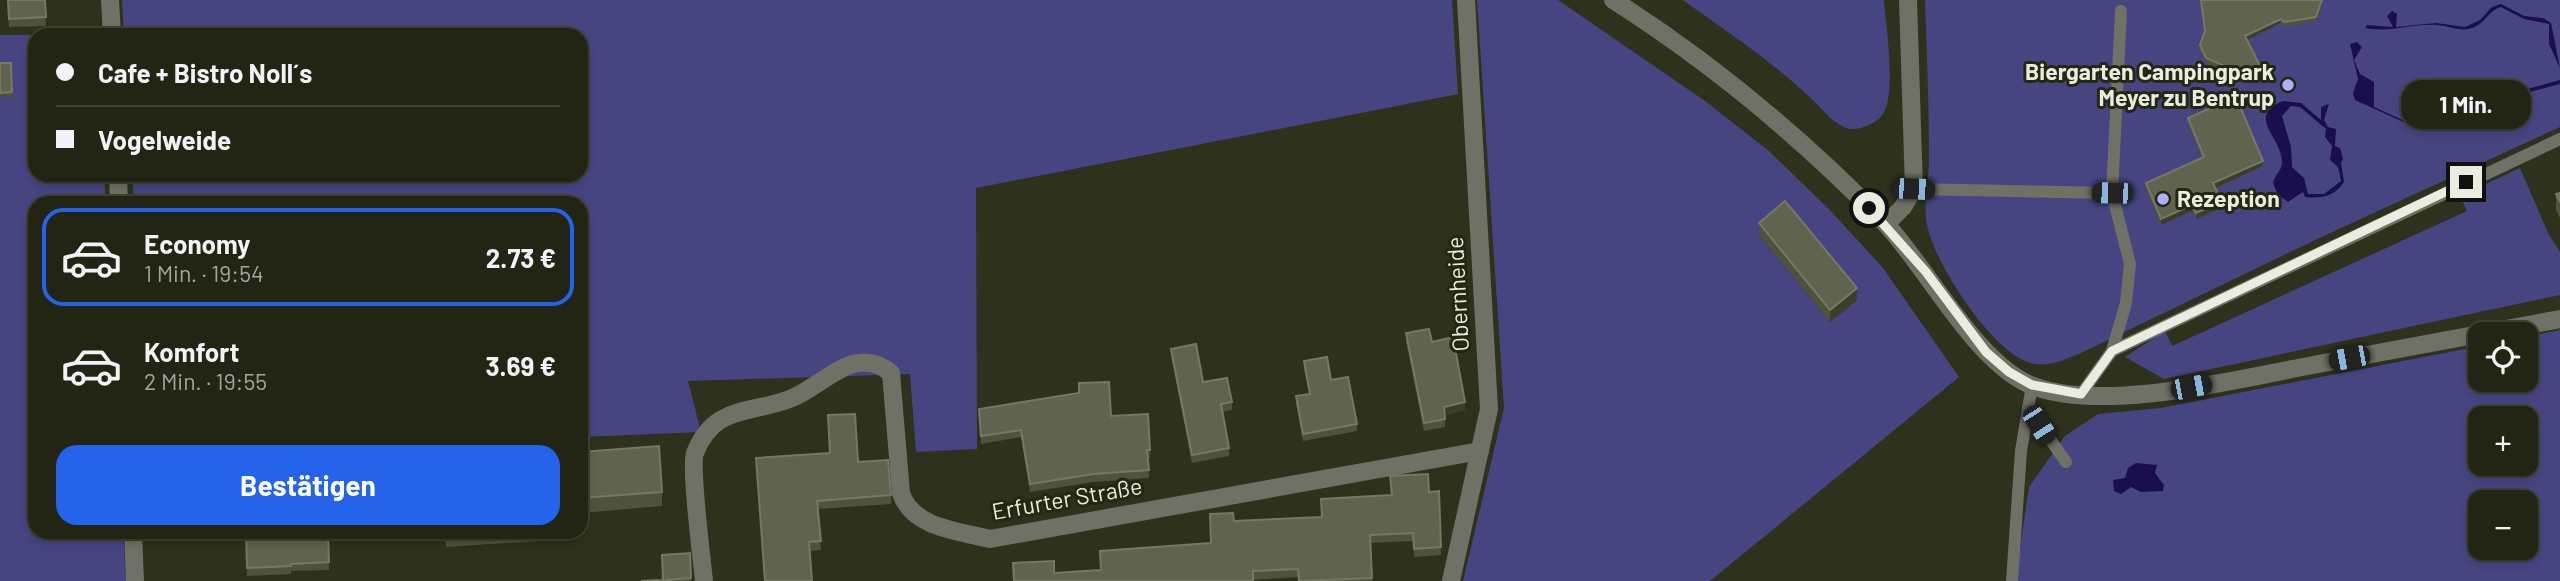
<!DOCTYPE html>
<html lang="de">
<meta charset="utf-8">
<style>
:root{--surface:#222514;--page:#2e3122;--text:#f1f3f6;--muted:#a2a5a0;--line:#3f4234;--accent:#2563eb}
body{margin:0;font-family:Barlow,sans-serif;background:var(--page);color:var(--text);height:100vh;display:flex;flex-direction:column;font-size:26px;white-space:nowrap}
*{box-sizing:border-box;margin:0}
p{font-size:23px;color:var(--muted)}
.icon{flex:none;width:38px;height:38px;fill:none;stroke:currentColor;stroke-width:2;stroke-linecap:round;stroke-linejoin:round}
.map{position:relative;flex:1;overflow:hidden}
.sheet{position:absolute;left:28px;top:196px;width:560px;height:343px;display:flex;flex-direction:column;background:var(--surface);border-radius:21px;box-shadow:0 4px 10px #0003,0 0 0 2px var(--line)}
.sheet>*{flex:none}
.top-card{position:absolute;left:28px;top:28px;width:560px;height:154px;border-radius:21px;box-shadow:0 4px 10px #0003,0 0 0 2px var(--line);display:grid;align-content:center;height:154px;padding:0 28px;background:var(--surface)}
.tools{position:absolute;left:2468px;top:322px;display:grid;gap:14px}
.tools a{display:grid;place-items:center;width:70px;height:70px;border-radius:14px;background:var(--surface);box-shadow:0 4px 10px #0003,0 0 0 2px var(--line);font-size:35px}
.end{position:absolute;width:32px;height:32px;margin:-16px;border:9px solid #e9ecde;background:#111;box-shadow:0 0 0 4px #111}
.from{border-radius:50%}
.bubble{position:absolute;height:49px;border-radius:21px;background:var(--surface);box-shadow:0 4px 10px #0003,0 0 0 2px var(--line);font-size:23px;font-weight:700;line-height:49px;text-align:center}
.car{position:absolute;width:21px;height:42px;margin:-21px -10px;border-radius:9px;box-shadow:0 0 5px 2px #0007;background:linear-gradient(#222 24%,#8ab4d8 0 40%,#222 0 76%,#8ab4d8 0 86%,#222 0)}
.top-card b{display:flex;align-items:center;gap:24px;height:66px;font-size:26px}
.top-card b+b{border-top:2px solid var(--line)}
.top-card i{width:18px;height:18px;background:var(--text)}
ul{padding:12px 0 0;list-style:none}
li{display:flex;align-items:center;gap:21px;height:98px;margin:0 14px 10px;padding:0 14px;border:4px solid transparent;border-radius:21px}
li div{flex:1}
li b{display:block;font-size:26px}
li em{font-style:normal;font-weight:700}
li.active{border-color:var(--accent)}
li>.icon{width:63px;height:63px;stroke-width:1.5}
.cta{display:flex;gap:14px;margin-top:auto;padding:14px 28px}
.cta a{flex:1;height:80px;border-radius:21px;background:var(--accent);color:#fff;font-size:28px;font-weight:700;line-height:80px;text-align:center}
.map>svg:first-child{display:block}
</style>
<div class="map">
<svg width="2560" height="581" viewBox="0 0 2560 581">
<rect width="100%" height="100%" fill="#2e311b"/>
<g fill="#464582" fill-rule="evenodd">
<path d="M122 0H1452L1458 94 976 188 977 449 916 452 910 374 688 381 701 432 581 437V203H134L132 175H581V35H124Z"/>
<path d="M1477 0H1558L1705 101 1769 151 1829 209 1883 268 1959 377 1710 581H1463L1504 408ZM1759 235 1856 300V301L1830 322Z"/>
<path d="M1683 0H1884C1886 27 1896 89 1884 112 1879 122 1864 129 1852 129 1837 128 1824 111 1814 101 1775 63 1727 32 1683 0Z"/>
<path d="M1925 0H2560V127L2313 241 2081 353C2064 360 2043 370 2025 361 1988 345 1935 264 1927 225 1923 206 1929 180 1929 161 1929 107 1927 54 1925 0Z"/>
<path d="M0 35H35V175H104L106 203H35V532H123L126 581H0Z"/>
<path d="M2520 168 2549 235 2560 252V295L2164 379 2125 357 2165 331 2172 346 2467 211 2460 196Z"/>
<path d="M2560 330V581H2006L2016 576 2029 487 2065 436 2098 414 2161 408 2480 346V380H2525V337ZM2480 418H2525V464H2480ZM2480 502H2525V548H2480Z"/>
</g>
<g fill="#190f4c" fill-rule="evenodd">
<path d="M2501 4 2524 16 2543 18 2551 23 2560 68 2549 44V24L2524 19 2501 7C2489 10 2486 22 2475 27 2461 33 2451 26 2437 25 2413 23 2390 33 2365 28L2367 25 2393 27 2387 16 2392 11 2397 14 2396 27 2436 23 2465 27 2480 20 2492 7Z"/>
<path d="M2357 42 2362 47 2354 60 2360 74 2374 82V107L2407 122H2429L2452 95 2480 105 2483 103 2479 98 2481 92H2489L2493 102 2501 87 2520 91 2560 80V84L2522 94 2502 90 2499 96 2504 100 2506 113 2482 120 2475 105 2457 98 2431 124 2410 125 2355 100 2353 93 2358 79 2350 44Z"/>
<path d="M2283 101 2301 103 2321 120V107L2329 104 2324 120 2328 127 2336 129 2335 146 2340 148 2343 159 2341 163 2344 182C2335 196 2322 199 2305 197L2303 192 2288 202 2277 194 2273 182C2276 174 2282 170 2282 162 2282 137 2245 117 2283 101ZM2291 106 2300 107 2326 129 2325 137 2332 146 2330 160 2338 167 2341 181 2324 194H2308L2304 178 2292 167 2291 147 2282 116Z"/>
<path d="M2136 463 2157 465 2155 473 2164 485 2163 491 2141 492 2131 487 2121 494 2114 491 2113 480 2125 478 2128 468Z"/>
</g>
<g fill="none" stroke-linecap="round" stroke-linejoin="round">
<g stroke="#6f7166" stroke-width="12">
<path d="M1914 189 2112 193"/>
<path d="M2112 351 2126 303 2130 264 2112 193 2121 11"/>
<path d="M2081 394 2112 351 2560 139"/>
<path d="M2028 408 2066 462"/>
<path d="M2012 581 2021 451 2032 385"/>
</g>
<g stroke="#6f7166" stroke-width="18">
<path d="M110 0 112 35"/>
<path d="M1613 0C1712 63 1802 138 1884 222 1927 267 1976 364 2033 386 2105 413 2238 379 2313 365 2396 350 2478 334 2560 319"/>
<path d="M118 175 119 203"/>
<path d="M1886 224 1903 207 1914 189 1908 0"/>
<path d="M133 532 135 581"/>
<path d="M704 581C702 560 690 467 695 453 715 403 751 415 792 398 825 385 854 343 891 373L901 493C912 528 959 531 990 539L1480 451"/>
<path d="M1451 581 1489 409 1466 0"/>
</g>
</g>
<g fill="#50533c">
<path d="M7 0H45L46 26 9 27Z"/>
<path d="M2200 0H2322V5L2316 21 2284 27 2281 23 2247 40 2261 73 2246 80 2206 63 2200 50V45L2205 32Z"/>
<path d="M0 63H11L12 97H0Z"/>
<path d="M2188 118 2263 166 2216 188 2222 208 2196 219 2192 211 2161 225 2146 189V183L2202 158 2188 124Z"/>
<path d="M2560 193V218L2556 210V194Z"/>
<path d="M1759 223 1857 300 1830 322 1759 235Z"/>
<path d="M1406 333 1432 342 1465 410 1445 415V427L1424 431 1406 341Z"/>
<path d="M1171 349 1203 382 1232 402V410L1222 412 1229 448V456L1192 463 1171 356Z"/>
<path d="M1304 361 1331 380 1357 424V431L1303 441 1296 403V396L1309 394 1304 368Z"/>
<path d="M979 409 1111 416 1150 450V458H1148L1149 478 1093 482 1030 492 1021 437 981 444Z"/>
<path d="M828 415 858 462 891 495V504L818 509 821 550 810 551 812 581H765L756 458 830 453Z"/>
<path d="M581 452 662 492V506L581 513Z"/>
<path d="M1390 476 1429 492 1439 491 1441 555 1414 557 1413 541 1370 543 1372 581H1298V577L1253 580 1054 573 1100 570 1211 544 1234 521 1322 517 1391 495Z"/>
<path d="M246 532H328L329 570 291 571V574L247 576Z"/>
<path d="M445 532H554V540L446 547Z"/>
<path d="M690 553 691 581H641L663 580Z"/>
</g>
<g fill="#3b3e28">
<path d="M2322 0V5L2316 21V17Z"/>
<path d="M2281 19V23L2245 41V36Z"/>
<path d="M2261 68V73L2246 80V75Z"/>
<path d="M2263 161V166L2213 189V183Z"/>
<path d="M2222 202V208L2196 219V213Z"/>
<path d="M2192 205V211L2161 225V219Z"/>
<path d="M1857 288V300L1830 322V310Z"/>
<path d="M1465 402V410L1444 415V407Z"/>
</g>
<g fill="#60634e" stroke="#767864" stroke-width="2">
<path d="M8 0H45L46 17 9 19Z"/>
<path d="M2201 0H2322L2316 17 2284 22 2281 19 2245 36 2261 68 2246 75 2206 58 2200 45 2205 31Z"/>
<path d="M0 63H11L12 92 0 93Z"/>
<path d="M2236 97 2263 161 2213 183 2222 202 2196 213 2192 205 2161 219 2146 183 2204 157 2188 118Z"/>
<path d="M2560 193V202L2556 194Z"/>
<path d="M1785 201 1857 288 1830 310 1759 223Z"/>
<path d="M1429 329 1432 342 1453 337 1465 402 1444 407 1445 419 1424 423 1406 333Z"/>
<path d="M1196 344 1203 382 1227 378 1232 402 1221 404 1229 448 1192 455 1171 349Z"/>
<path d="M1327 357 1331 380 1348 377 1357 424 1303 434 1296 396 1310 394 1304 361Z"/>
<path d="M1109 382 1111 416 1148 414 1150 450H1147L1149 470 1093 474 1030 484 1021 430 981 436 979 409 1079 393V383Z"/>
<path d="M855 414 858 462 888 460 891 495 817 501 821 541 809 542 812 581H765L756 458 830 453 828 415Z"/>
<path d="M659 446 662 492 581 498V452Z"/>
<path d="M1428 474 1429 492 1439 491 1441 547 1414 549 1413 533 1370 535 1372 578 1299 581 1298 569 1253 571V581H1014L1013 563 1054 561V573L1101 570 1100 551 1211 543 1210 514 1233 513 1234 521 1322 517 1321 499 1392 495 1390 476Z"/>
<path d="M246 532H328L329 562 291 564V566L247 568Z"/>
<path d="M690 553 691 578 666 580H669V581H641L663 580 662 555Z"/>
</g>
<g fill="none" stroke-linecap="round" stroke-linejoin="round">
<path stroke="#e9ecde" stroke-width="9" d="M1869 208 1926 272 1986 352 2009 372 2032 385 2081 394 2112 351 2466 182"/>
</g>
<g fill="#acaffb" stroke="#242711" stroke-width="2.5">
<circle cx="2288" cy="85" r="7"/>
<circle cx="2163" cy="199" r="7"/>
</g>
<g text-anchor="middle" stroke-width="6" stroke-linejoin="round" paint-order="stroke">
<g font-size="23" font-weight="bold" fill="#e9ecde" stroke="#242711" text-anchor="end">
<text x="2274" y="80">Biergarten Campingpark<tspan x="2274" dy="26">Meyer zu Bentrup</tspan></text>
<text x="2177" y="207" text-anchor="start">Rezeption</text>
</g>
<g font-size="23" fill="#e9ecde" stroke="#242711">
<text transform="translate(1458 294) rotate(-93)" y="8">Obernheide</text>
<text transform="translate(1067 499) rotate(-10)" y="8">Erfurter Straße</text>
</g>
</g>
</svg>
<div class="tools">
<a><svg class="icon" aria-label="locate" viewBox="0 0 24 24"><circle cx="12" cy="12" r="6"/><path d="M12 2v4M12 18v4M2 12h4M18 12h4"/></svg></a>
<a>+</a>
<a>−</a>
</div>
<i class="end from" style="left:1869px;top:208px"></i>
<i class="end" style="left:2466px;top:182px"></i>
<div class="bubble" style="left:2401px;top:80px;width:130px">1 Min.</div>
<i class="car" style="left:1914px;top:189px;rotate:92deg"></i>
<i class="car" style="left:2112px;top:193px;rotate:271deg"></i>
<i class="car" style="left:2349px;top:358px;rotate:259deg"></i>
<i class="car" style="left:2191px;top:387px;rotate:79deg"></i>
<i class="car" style="left:2039px;top:425px;rotate:147deg"></i>
<div class="top-card">
<b><i class="from"></i>Cafe + Bistro Noll´s</b>
<b><i></i>Vogelweide</b>
</div>
<section class="sheet">
<ul>
<li class="active"><svg class="icon" aria-label="car" viewBox="0 0 24 24"><path d="M5 17H2v-5l4-1 3-4h7l3 4 3 1v5h-3M9 17h6M6 11h13"/><circle cx="7" cy="17" r="2"/><circle cx="17" cy="17" r="2"/></svg><div><b>Economy</b><p>1 Min. · 19:54</p></div><em>2.73 €</em></li>
<li><svg class="icon" aria-label="car" viewBox="0 0 24 24"><path d="M5 17H2v-5l4-1 3-4h7l3 4 3 1v5h-3M9 17h6M6 11h13"/><circle cx="7" cy="17" r="2"/><circle cx="17" cy="17" r="2"/></svg><div><b>Komfort</b><p>2 Min. · 19:55</p></div><em>3.69 €</em></li>
</ul>
<div class="cta"><a>Bestätigen</a></div>
</section>
</div>
